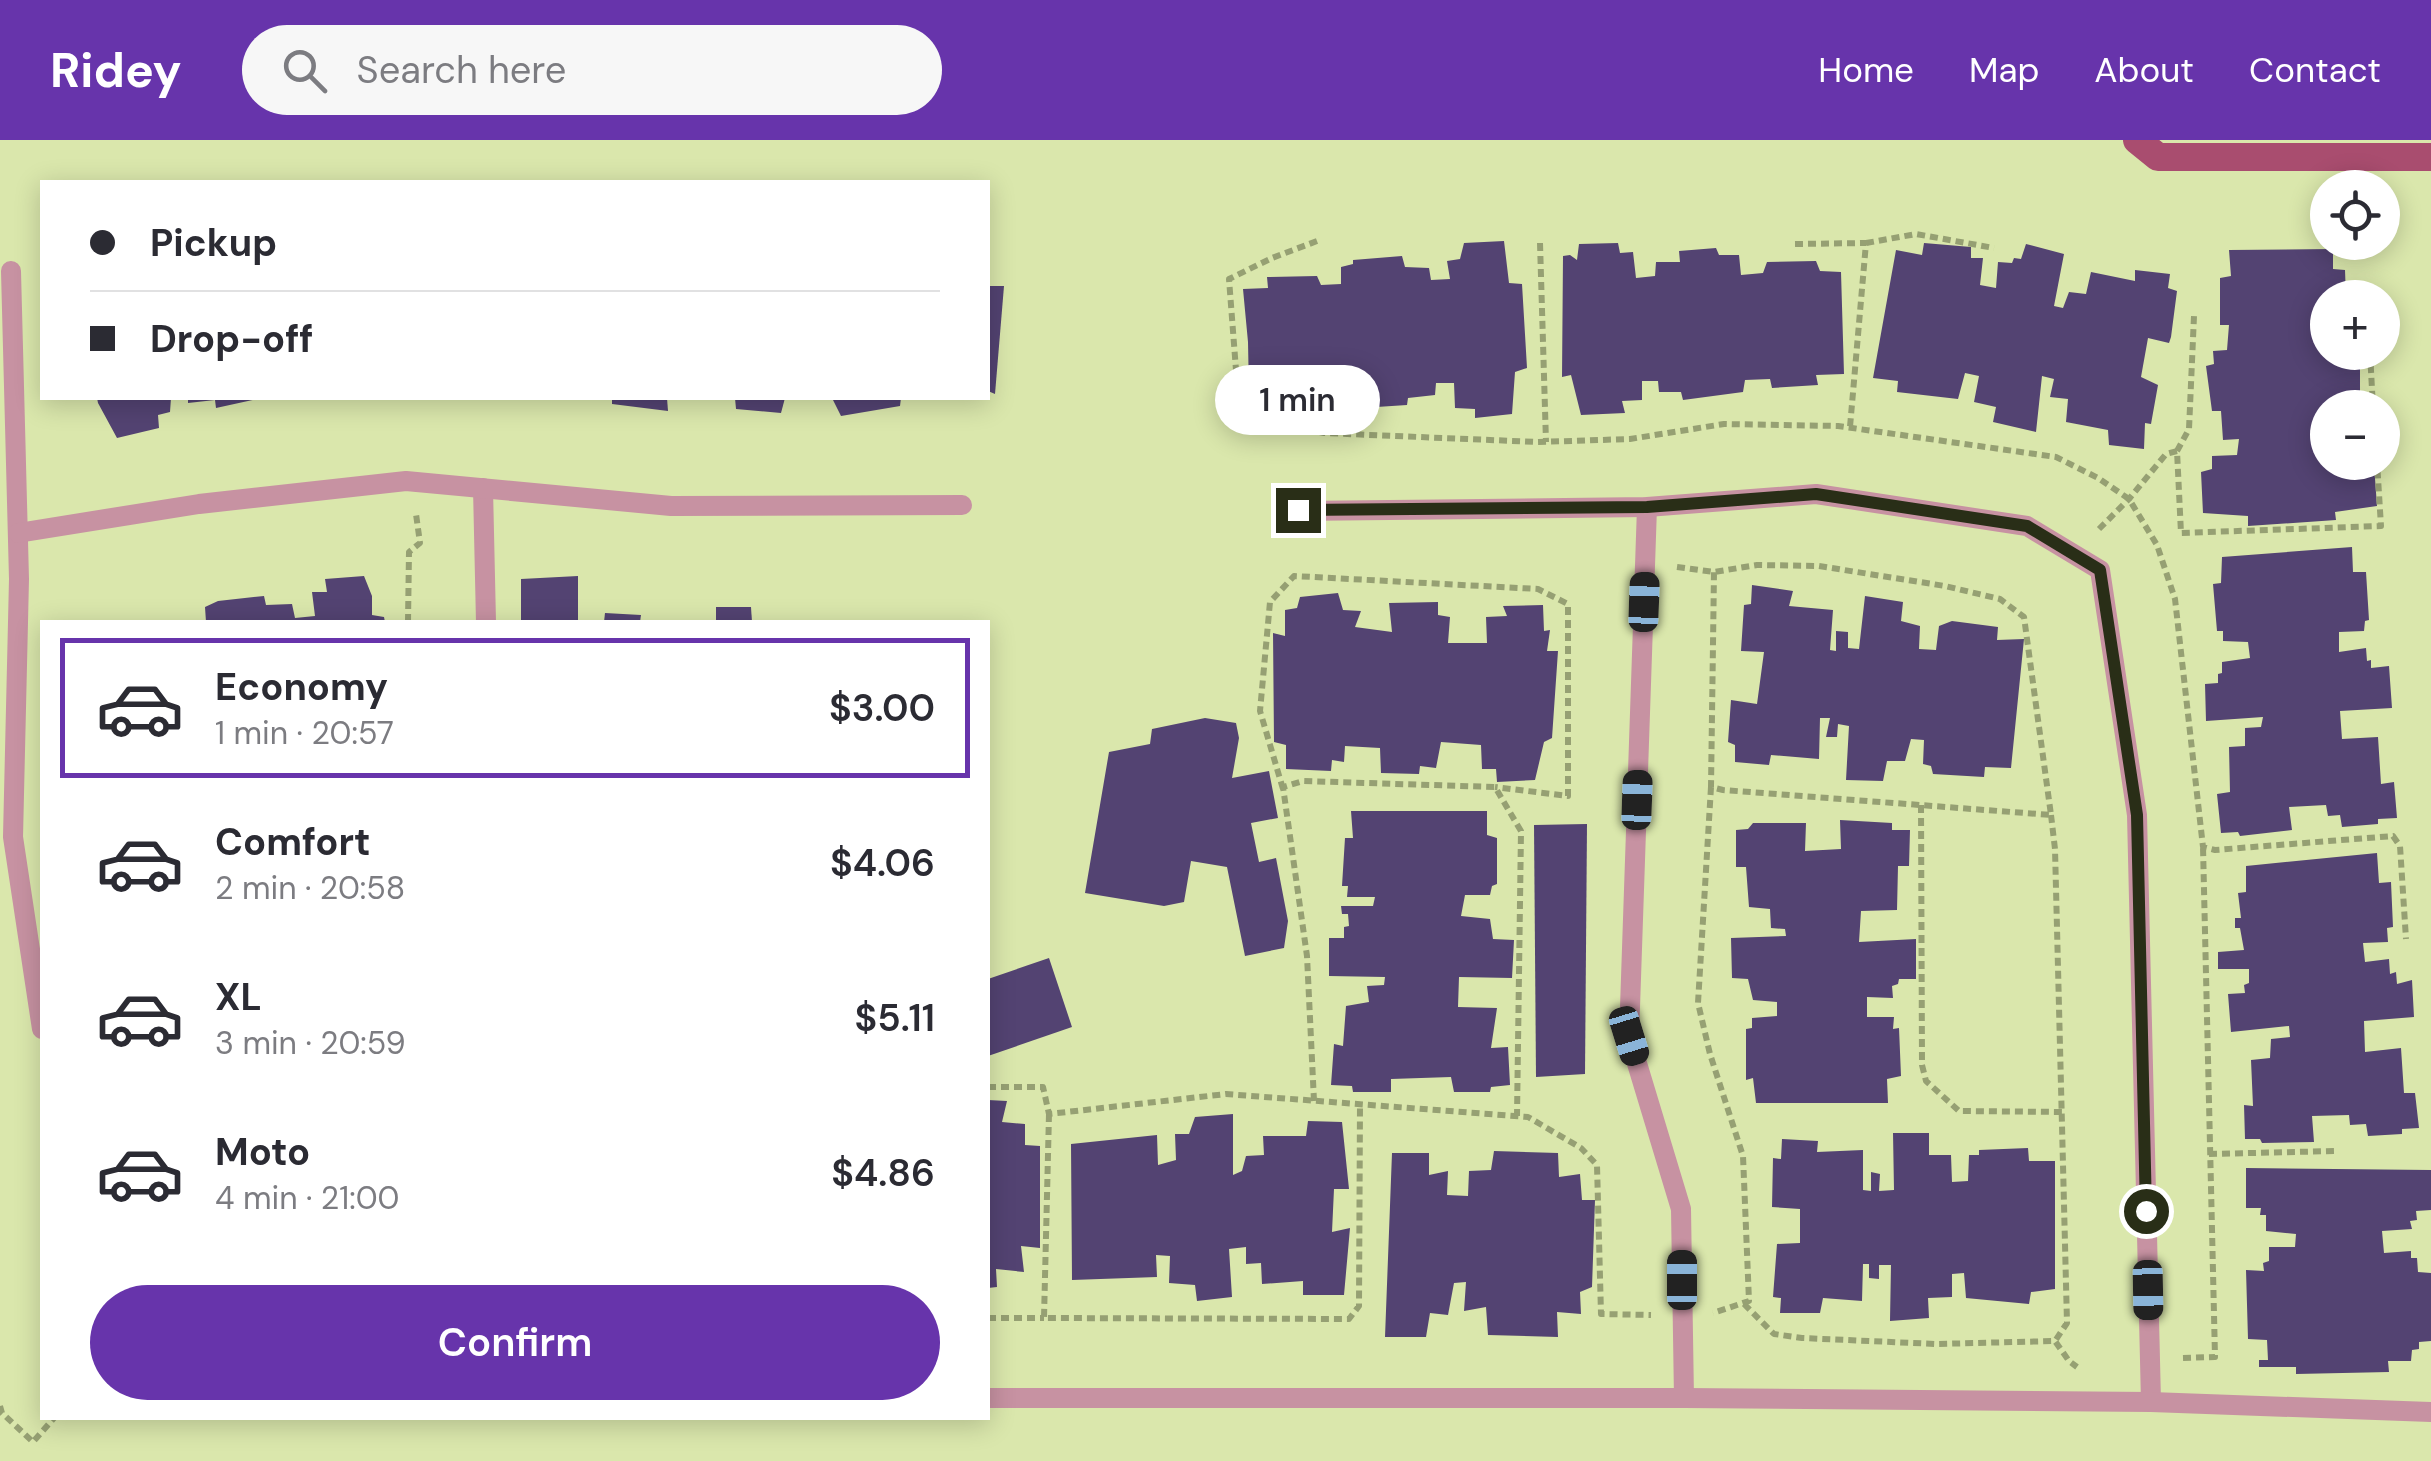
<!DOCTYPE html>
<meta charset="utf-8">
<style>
:root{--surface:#fff;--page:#f7f7f7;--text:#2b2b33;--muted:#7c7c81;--line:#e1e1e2;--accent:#6734ab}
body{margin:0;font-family:"DM Sans",sans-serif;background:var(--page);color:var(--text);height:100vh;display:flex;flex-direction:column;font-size:38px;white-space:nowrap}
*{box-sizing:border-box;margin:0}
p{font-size:32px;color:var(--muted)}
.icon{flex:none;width:55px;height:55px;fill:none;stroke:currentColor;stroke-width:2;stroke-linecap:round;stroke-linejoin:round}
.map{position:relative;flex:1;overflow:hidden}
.panel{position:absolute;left:40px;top:480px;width:950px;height:800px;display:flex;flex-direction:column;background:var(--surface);border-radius:0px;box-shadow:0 5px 25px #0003}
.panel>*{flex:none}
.top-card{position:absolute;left:40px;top:40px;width:950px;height:220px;border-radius:0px;box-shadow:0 5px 25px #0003;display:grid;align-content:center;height:220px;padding:0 50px;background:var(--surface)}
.controls{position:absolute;left:2310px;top:30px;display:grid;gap:20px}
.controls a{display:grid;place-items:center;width:90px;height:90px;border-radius:50%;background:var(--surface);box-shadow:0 5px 25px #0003;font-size:50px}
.end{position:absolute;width:45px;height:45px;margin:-22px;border:12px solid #292e17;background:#fff;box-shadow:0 0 0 5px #fff}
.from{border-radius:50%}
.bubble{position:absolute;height:70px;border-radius:35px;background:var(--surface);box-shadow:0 5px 25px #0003;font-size:32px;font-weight:600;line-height:70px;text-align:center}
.car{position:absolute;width:30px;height:60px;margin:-30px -15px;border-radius:12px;box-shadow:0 0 8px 2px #0007;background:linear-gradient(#222 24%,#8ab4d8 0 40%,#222 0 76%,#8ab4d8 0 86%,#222 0)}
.top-card b{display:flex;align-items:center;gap:35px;height:95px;font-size:38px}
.top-card b+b{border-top:2px solid var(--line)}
.top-card i{width:25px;height:25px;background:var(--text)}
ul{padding:18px 0 0;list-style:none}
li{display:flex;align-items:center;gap:30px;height:140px;margin:0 20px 15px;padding:0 30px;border:5px solid transparent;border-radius:0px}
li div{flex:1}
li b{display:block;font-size:38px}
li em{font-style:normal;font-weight:600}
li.on{border-color:var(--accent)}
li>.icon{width:90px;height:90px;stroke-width:1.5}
.primary-button{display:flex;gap:20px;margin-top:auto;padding:20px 50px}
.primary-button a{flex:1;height:115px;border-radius:60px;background:var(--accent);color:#fff;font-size:40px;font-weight:600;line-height:115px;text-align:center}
header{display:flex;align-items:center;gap:60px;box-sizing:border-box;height:140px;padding:0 50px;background:var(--accent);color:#fff}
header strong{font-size:48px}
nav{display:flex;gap:55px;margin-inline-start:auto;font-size:35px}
.search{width:700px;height:90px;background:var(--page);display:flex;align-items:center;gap:25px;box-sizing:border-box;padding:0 35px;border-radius:55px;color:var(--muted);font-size:38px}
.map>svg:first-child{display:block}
</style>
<header>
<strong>Ridey</strong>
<div class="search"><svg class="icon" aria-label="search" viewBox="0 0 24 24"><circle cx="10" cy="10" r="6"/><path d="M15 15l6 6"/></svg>Search here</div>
<nav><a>Home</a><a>Map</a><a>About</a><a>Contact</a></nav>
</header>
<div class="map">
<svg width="2431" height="1321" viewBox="0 0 2431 1321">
<rect width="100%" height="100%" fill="#dae7ac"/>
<g fill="#534372">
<path d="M1504 101 1509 143 1522 144 1527 228 1515 232 1512 274 1475 278V269L1455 268 1454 243H1436L1435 255 1408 258 1407 265 1346 269 1344 248 1325 249V260L1273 261 1274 251 1249 252 1248 202 1243 149 1268 148 1267 137 1317 136 1321 145 1341 144V127L1353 124V120L1402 116 1405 127 1429 128 1431 140 1450 139 1447 121 1460 119 1464 103Z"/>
<path d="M1618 103 1620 113 1633 112 1636 138 1655 136 1656 122H1680L1679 111 1716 108 1719 115H1739L1741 135 1763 133 1767 122 1816 121 1820 131 1841 132 1844 234 1816 235 1818 245 1772 248 1770 239 1745 240 1743 252 1683 260 1681 252H1659L1658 241H1642V260L1622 261 1625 273 1581 275 1571 235 1562 237 1563 116 1570 115 1577 120 1579 104Z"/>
<path d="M1924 103 1971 107V118H1983L1980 145 1996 148 1998 122 2012 123 2014 118 2021 119 2026 104 2064 114 2054 166 2063 168 2069 152 2086 154 2091 132 2135 141V130L2170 134 2168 148 2177 151 2171 197 2169 203 2148 198 2141 237 2158 245 2151 284 2145 283 2144 309 2109 305 2108 290 2066 282 2068 259 2050 257 2054 239 2042 236 2036 292 1993 282 1996 267 1974 262 1979 236 1965 233 1958 259 1897 252 1898 241 1873 238 1896 110 1922 115Z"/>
<path d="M2333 109V129L2345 130 2346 158H2328V212H2355L2356 217H2360V265L2328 268V322H2363V326L2374 325 2377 366 2335 372 2336 380 2248 386V376L2203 373 2201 332 2212 329V316L2237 315 2239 299 2223 300 2221 271H2212L2206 226 2214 224 2213 211 2227 210 2229 185H2220V138L2231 136 2229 110Z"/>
<path d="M988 146H1004L995 254 988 251Z"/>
<path d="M97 258H171L170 272 158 275 159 288 117 298 98 263Z"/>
<path d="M188 258H257V259L216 268 215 260 188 263Z"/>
<path d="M612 258H667L668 271 612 264Z"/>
<path d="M735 258H785L781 273 736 269Z"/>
<path d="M832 258H901L900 266 841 276Z"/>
<path d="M2352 407 2353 432H2366L2369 480 2365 481 2364 491 2339 492V512L2366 508 2367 521 2371 520V528L2389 526 2392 568 2340 571 2342 599 2378 597 2381 644 2394 642 2397 678 2378 679V684L2342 687 2340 675 2328 676 2326 665 2289 667 2292 690 2240 696 2238 692 2221 693 2217 654 2230 652 2229 607 2245 606V588L2261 587 2263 577 2206 581 2205 544 2218 543V534L2222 533V522L2250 518 2248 502 2223 501V491H2217L2213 444 2221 443 2222 417Z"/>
<path d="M364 436 372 456V475L384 477 385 482H206L205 467 218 461 264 456 266 465 292 464 295 478 315 476 312 452H327L325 439Z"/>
<path d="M578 436V482H521V439Z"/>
<path d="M1752 445 1793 451 1789 466 1833 470 1830 510 1836 511V491L1848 492V508L1859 509 1865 456 1903 462 1901 481 1920 486 1919 509 1936 510 1939 486 1952 481 1998 487 1997 500 2024 499 2011 628 1985 627 1984 637 1933 634 1931 626 1923 624 1924 600 1911 599 1905 621H1887L1883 641 1846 640 1849 586 1838 584 1837 597H1826L1830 578H1820L1819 619 1771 615 1769 625 1735 622V605L1728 602 1731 560 1757 564 1764 512 1741 511 1744 465 1751 464Z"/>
<path d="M1338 453 1343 470 1361 471 1355 487 1392 492 1389 463 1438 462V475L1450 477 1448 503H1487L1486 477 1507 476 1503 466 1543 465 1544 491 1550 490 1547 511H1558L1552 598 1544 602 1535 640 1497 642 1496 629H1482L1481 605 1441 602 1436 628 1420 626 1419 634 1381 633 1380 608 1345 606 1344 622 1332 620 1331 631 1286 629V605L1274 602 1273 493 1285 496V470L1297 468 1300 457Z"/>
<path d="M716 467H751L752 482H716Z"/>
<path d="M605 473 641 475 640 482H604Z"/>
<path d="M1205 578 1236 583 1239 598 1232 638 1269 631 1278 678 1251 683 1259 722 1276 718 1288 781 1284 808 1245 816 1227 727 1191 721 1184 762 1164 766 1085 753 1109 612 1150 604 1152 589Z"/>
<path d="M1351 671H1487V695L1497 698V744L1492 746 1490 755H1465L1461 776 1490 779 1493 799 1514 800 1512 838 1459 837 1458 867 1497 868 1491 908 1508 907 1510 945 1491 947 1490 952H1454L1451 937 1391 939V952H1353L1352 946 1331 945 1334 904 1343 906 1346 866 1369 862 1367 846 1384 845 1385 837 1329 836V798H1344V787L1349 786 1348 774H1342L1341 766H1373L1375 757H1347L1348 746H1342L1345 698H1353Z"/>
<path d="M1840 680 1892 683V690H1910L1909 726H1898L1897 770 1861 771 1859 802 1916 799V839H1899L1898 844 1892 846 1893 858 1867 857V877H1894L1893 889 1899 888 1901 936 1887 939 1888 963H1756L1753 938 1746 940V889L1752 888V878L1777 876V862L1753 860 1748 839 1732 838 1731 798 1786 796 1785 789 1771 788 1770 769 1749 767 1746 727H1736V690L1748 689 1753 683H1806L1805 711 1841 709Z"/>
<path d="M1587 684 1585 934 1536 937 1534 685Z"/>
<path d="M2377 713 2379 743 2391 742 2393 787 2387 788 2388 802 2363 803 2365 822 2389 819 2390 834 2396 832 2397 844 2412 840 2414 877 2364 881 2365 912 2401 908 2404 953H2415L2419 988 2402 989V994L2368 996 2366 984 2350 985 2349 975 2312 976 2314 1002 2262 1003 2260 999H2245L2244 965 2253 966 2251 920 2270 918 2271 899 2290 897 2289 886 2231 892 2228 854 2245 853 2244 845 2249 843V829H2218V812L2244 810 2240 788H2235V778H2241L2238 753 2246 752V726Z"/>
<path d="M1049 818 1072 887 988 916V839Z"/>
<path d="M988 960 1007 961 1002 982 1025 984V1005L1040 1006V1108L1021 1106 1024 1132 996 1129 997 1147 988 1148Z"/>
<path d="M1233 974V1035L1242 1031 1246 1016 1264 1015 1263 996H1306L1308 981 1342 982 1349 1049H1334L1332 1092 1350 1088 1344 1155H1303V1141L1262 1144 1261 1123 1246 1124V1107L1229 1109 1232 1157 1197 1161 1195 1145 1169 1143 1170 1116 1156 1115 1157 1137 1072 1140 1071 1004 1157 995 1158 1025 1176 1020 1175 994H1189L1195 977Z"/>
<path d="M1893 993H1929V1015H1951L1952 1042 1968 1041 1969 1015H1979V1010L2028 1008 2029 1021H2055V1149L2031 1152 2029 1164 1966 1158 1964 1133 1952 1134V1157L1928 1158 1929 1178 1890 1181 1891 1125H1879V1139L1869 1138V1124H1863L1862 1161 1823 1158 1820 1173H1780L1781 1158 1773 1157 1777 1104 1800 1103V1069L1772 1067 1773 1018 1781 1019 1782 999 1818 1001 1817 1012 1863 1010V1050L1871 1051V1032L1880 1034 1879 1051 1894 1050Z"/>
<path d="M1494 1011 1558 1013 1559 1037 1580 1034 1582 1060H1595L1592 1147 1580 1152 1581 1174 1557 1172 1558 1197 1488 1195 1486 1167 1464 1171 1466 1142 1454 1143 1448 1175 1430 1173 1426 1197H1385L1392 1013H1429V1035L1448 1031 1447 1055 1468 1056 1469 1031 1491 1030Z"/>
<path d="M2246 1028 2431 1030V1070L2416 1071 2417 1080 2410 1081 2412 1089 2382 1091 2384 1113 2411 1111V1118H2417L2418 1132 2431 1133V1201L2419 1202V1209L2412 1210 2411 1221H2388L2389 1232 2296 1234V1227H2259V1220H2268L2267 1200 2248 1199 2246 1130 2264 1131 2263 1123 2269 1121V1107H2295L2296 1094 2266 1091V1075H2260L2261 1068H2246Z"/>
</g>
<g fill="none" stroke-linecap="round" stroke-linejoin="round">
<g stroke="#96a073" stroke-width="6" stroke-dasharray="8 5" stroke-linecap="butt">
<path d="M1317 101 1272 118 1229 139 1236 230 1241 255 1285 285 1324 293 1538 302 1630 299 1724 284 1838 286 2056 317 2098 338 2129 359 2157 405 2175 459 2203 707 2215 710 2393 696 2400 706 2406 799"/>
<path d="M1540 103 1546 302"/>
<path d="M1866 103 1916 94 1994 108"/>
<path d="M1795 104 1866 103 1850 287"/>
<path d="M2370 212 2373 268"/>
<path d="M2177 311 2189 289 2194 176"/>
<path d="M2099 389 2129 359 2166 314 2177 311 2181 393 2381 386 2377 322"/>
<path d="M1677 427 1714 432 1757 425 1819 426 1945 446 2000 459 2024 477 2051 675 1723 650 1711 647 1714 432"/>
<path d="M408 482 409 412 420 403 416 374"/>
<path d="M1711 647 1698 863 1710 914 1743 1016 1749 1161 1713 1173"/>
<path d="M1283 649 1260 571 1270 462 1294 436 1538 449 1568 464V656L1495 647"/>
<path d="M1921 665 1922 925 1926 941 1959 971 2062 972"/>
<path d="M2051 675 2055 709 2067 1183 2055 1201"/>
<path d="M988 947H1043L1049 974 1226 954 1528 977 1581 1008 1597 1025 1601 1174 1651 1175"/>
<path d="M1314 961 1307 816 1283 647 1303 641 1495 647 1521 691 1517 976"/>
<path d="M1049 974 1044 1178 1349 1179 1359 1166 1360 964"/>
<path d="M2209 1014 2335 1011"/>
<path d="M1744 1164 1774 1194 1802 1198 1936 1204 2055 1201 2069 1221 2077 1227"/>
<path d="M988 1178H1044"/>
<path d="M2183 1218 2215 1217 2203 707"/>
<path d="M0 1266 2 1273 33 1302 54 1278"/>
</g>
<g stroke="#c792a2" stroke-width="20">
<path d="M11 131 19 439 13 697 42 889"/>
<path d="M483 348 486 482"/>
<path d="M1647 367 1629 897 1681 1069 1684 1258"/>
<path d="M1298 371 1647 367 1816 354 2027 386 2100 430 2137 675 2151 1262"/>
<path d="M18 393 199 364 406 341 671 366 962 365"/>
<path d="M988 1258H1684L2151 1262 2431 1272"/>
</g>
<path stroke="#a94d6f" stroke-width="28" d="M2137 0 2158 17H2431"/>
</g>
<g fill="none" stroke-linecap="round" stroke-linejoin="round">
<path stroke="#292e17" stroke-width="12" d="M1298 370 1647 367 1816 354 2027 386 2100 430 2137 675 2146 1071"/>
</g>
</svg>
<div class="controls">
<a><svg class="icon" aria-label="locate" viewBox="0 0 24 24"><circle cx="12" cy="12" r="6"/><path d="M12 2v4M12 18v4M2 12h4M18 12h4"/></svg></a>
<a>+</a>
<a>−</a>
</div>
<i class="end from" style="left:2146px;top:1071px"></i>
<i class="end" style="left:1298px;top:370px"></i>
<div class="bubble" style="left:1215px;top:225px;width:165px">1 min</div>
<i class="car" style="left:1644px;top:462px;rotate:2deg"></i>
<i class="car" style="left:1637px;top:660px;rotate:2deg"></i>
<i class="car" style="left:1629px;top:896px;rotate:163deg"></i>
<i class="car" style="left:1682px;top:1140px;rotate:0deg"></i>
<i class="car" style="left:2148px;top:1150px;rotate:179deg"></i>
<div class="top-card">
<b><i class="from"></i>Pickup</b>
<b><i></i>Drop-off</b>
</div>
<section class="panel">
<ul>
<li class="on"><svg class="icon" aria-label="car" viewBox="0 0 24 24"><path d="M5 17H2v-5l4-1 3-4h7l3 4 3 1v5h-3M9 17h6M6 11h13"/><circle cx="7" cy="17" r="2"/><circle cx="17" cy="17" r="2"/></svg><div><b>Economy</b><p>1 min · 20:57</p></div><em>$3.00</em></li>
<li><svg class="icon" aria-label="car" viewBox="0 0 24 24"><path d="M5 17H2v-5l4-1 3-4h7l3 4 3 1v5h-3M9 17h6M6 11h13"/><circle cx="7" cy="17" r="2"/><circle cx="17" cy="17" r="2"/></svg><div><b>Comfort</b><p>2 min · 20:58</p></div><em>$4.06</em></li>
<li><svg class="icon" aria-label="car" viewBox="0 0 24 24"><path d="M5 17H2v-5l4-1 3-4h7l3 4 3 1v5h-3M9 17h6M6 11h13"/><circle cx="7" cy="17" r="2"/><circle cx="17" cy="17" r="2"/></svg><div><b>XL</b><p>3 min · 20:59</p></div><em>$5.11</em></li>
<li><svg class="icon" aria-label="car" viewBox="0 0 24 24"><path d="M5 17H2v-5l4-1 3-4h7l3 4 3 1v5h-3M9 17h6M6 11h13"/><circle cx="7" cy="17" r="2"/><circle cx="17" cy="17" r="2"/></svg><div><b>Moto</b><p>4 min · 21:00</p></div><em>$4.86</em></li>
</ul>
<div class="primary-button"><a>Confirm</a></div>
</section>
</div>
